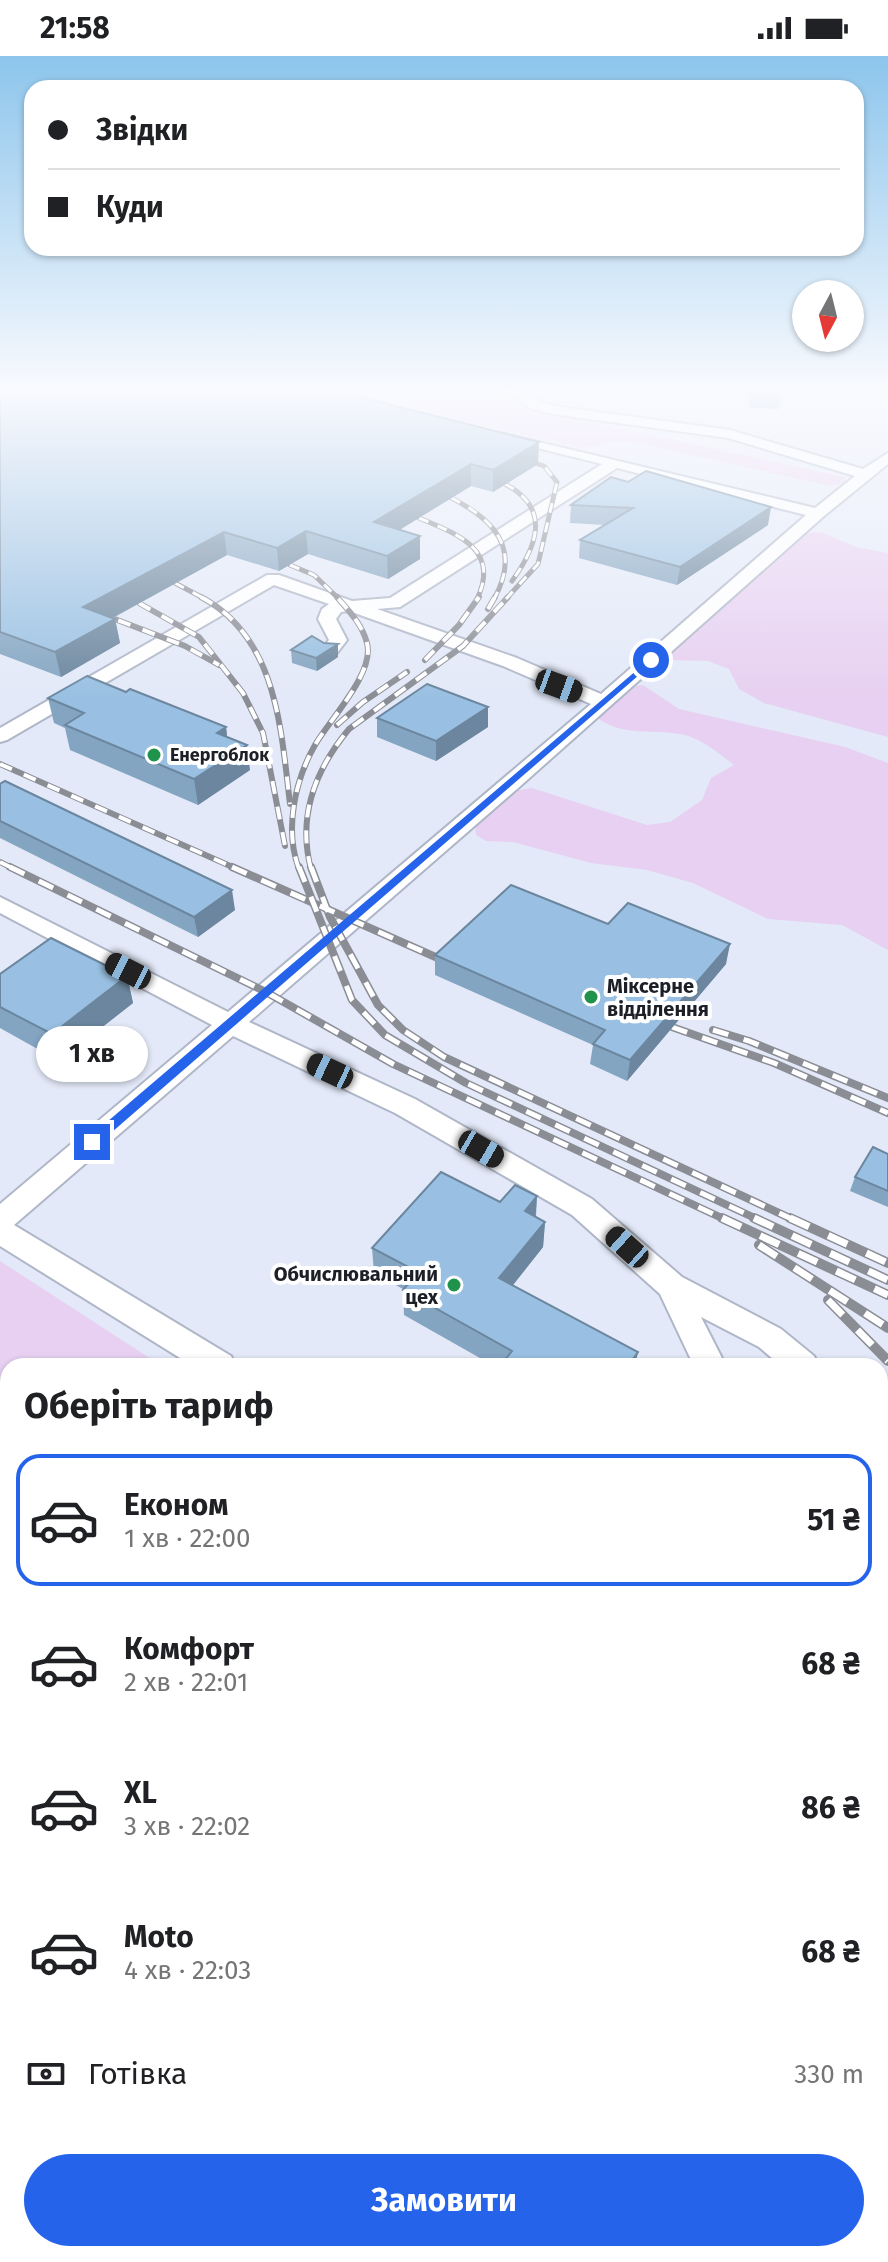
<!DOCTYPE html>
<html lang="uk">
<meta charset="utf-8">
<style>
:root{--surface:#fff;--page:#f2f2f2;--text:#202124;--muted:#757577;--line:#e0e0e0;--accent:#2563eb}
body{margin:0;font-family:"Fira Sans",sans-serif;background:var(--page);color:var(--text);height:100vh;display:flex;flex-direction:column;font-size:30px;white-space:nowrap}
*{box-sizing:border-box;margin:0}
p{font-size:26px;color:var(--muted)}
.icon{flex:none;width:44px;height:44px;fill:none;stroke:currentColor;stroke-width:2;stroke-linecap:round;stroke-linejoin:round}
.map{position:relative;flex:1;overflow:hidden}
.drawer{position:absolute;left:0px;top:1302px;width:888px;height:904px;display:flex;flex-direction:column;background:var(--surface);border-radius:24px 24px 0 0;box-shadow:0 2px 6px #0004}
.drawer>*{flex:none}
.hud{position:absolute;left:24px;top:24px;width:840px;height:176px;border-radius:24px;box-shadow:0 2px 6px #0004;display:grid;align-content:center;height:176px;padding:0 24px;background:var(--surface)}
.needle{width:52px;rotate:187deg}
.controls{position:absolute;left:792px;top:224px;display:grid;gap:16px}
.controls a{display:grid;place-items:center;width:72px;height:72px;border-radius:50%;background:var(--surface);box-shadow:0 2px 6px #0004;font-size:40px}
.end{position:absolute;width:36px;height:36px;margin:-18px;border:10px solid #2563eb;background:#fff;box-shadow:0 0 0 4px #fff}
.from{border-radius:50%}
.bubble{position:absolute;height:56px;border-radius:28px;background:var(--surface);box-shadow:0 2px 6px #0004;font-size:26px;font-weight:700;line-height:56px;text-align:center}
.car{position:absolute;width:24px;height:48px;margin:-24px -12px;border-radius:10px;box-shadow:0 0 6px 2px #0007;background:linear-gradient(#222 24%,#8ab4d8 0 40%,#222 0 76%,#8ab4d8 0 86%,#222 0)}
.hud b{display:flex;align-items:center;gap:28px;height:76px;font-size:30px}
.hud b+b{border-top:2px solid var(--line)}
.hud i{width:20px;height:20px;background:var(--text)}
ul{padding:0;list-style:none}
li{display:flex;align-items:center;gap:24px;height:132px;margin:0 16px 12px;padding:0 8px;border:4px solid transparent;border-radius:24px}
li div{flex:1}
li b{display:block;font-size:30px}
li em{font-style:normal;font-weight:700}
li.on{border-color:var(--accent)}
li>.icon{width:72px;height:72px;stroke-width:1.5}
h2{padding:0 24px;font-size:36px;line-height:96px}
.pay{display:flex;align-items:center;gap:20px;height:88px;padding:0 24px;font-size:30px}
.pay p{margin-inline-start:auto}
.button{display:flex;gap:16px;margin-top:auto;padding:16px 24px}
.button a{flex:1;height:92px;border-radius:48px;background:var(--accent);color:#fff;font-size:32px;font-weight:700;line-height:92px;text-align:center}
.status{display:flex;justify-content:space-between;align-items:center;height:56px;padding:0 40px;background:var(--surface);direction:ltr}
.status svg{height:22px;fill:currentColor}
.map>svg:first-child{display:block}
</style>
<div class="status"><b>21:58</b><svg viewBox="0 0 49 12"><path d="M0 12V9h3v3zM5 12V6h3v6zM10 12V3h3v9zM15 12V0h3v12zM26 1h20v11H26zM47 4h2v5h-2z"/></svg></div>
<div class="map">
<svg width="888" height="2206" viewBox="0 0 888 2206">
<rect width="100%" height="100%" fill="#f2f4fc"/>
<path fill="#e3e9f8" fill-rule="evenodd" d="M0 333H888V2206H0ZM8 1310H880V2198H8Z"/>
<g fill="#e7d0f1">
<path d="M360 333H502L518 347 570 362 845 421 847 427 830 430 633 386 613 385 583 392 466 366Z"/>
<path d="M821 476 856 491 888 497V681L764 647 739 633 729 613 708 605 664 604 671 594 806 477Z"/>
<path d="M643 629 679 653 845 691 888 707V894L842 869 768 863 693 827 647 814 591 807 513 786 486 785 476 779 475 768 514 735 532 732 647 769 670 766 702 744 711 722 734 709C720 698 698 680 680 678 649 673 623 681 596 661L628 631Z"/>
<path d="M0 1205 162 1310H8V1437L0 1441Z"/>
<path d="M8 1453V1566L0 1576V1457Z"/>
</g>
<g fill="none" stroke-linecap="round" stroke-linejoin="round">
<defs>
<g id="minor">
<path d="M503 333C523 333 535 345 554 350L730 374 863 413 888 397V408L824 460 517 733 249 966 415 1043 592 1143 682 1221 781 1273 814 1300 819 1310H781L759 1291 701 1261 726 1310H694L660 1238 572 1159 395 1057 233 980 14 1169 231 1300 236 1310H193L0 1190V1148L212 969 0 857V841L228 956 591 648 503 610 349 555 341 556 336 563 347 584 337 597H325L322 593 329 584 318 563 322 553 329 548 274 529 7 684 0 686V672L267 519H279L352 545 390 542 602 408 497 382V376L815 452 855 420 728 382 553 358 530 352ZM617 412 806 459 601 638 517 602 377 553 400 551Z"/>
<path d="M880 1365 888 1368V1404L880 1401Z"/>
<path d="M888 1411V1442L880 1445V1413Z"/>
<rect x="0" y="1964" width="8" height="44"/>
<path d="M880 1992 888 1993V2039L880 2038Z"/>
<path d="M497 2198H545L546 2206H498Z"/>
</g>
</defs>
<use href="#minor" stroke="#afb6c7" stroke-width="4"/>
<use href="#minor" fill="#fff" fill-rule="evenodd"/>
<defs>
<g id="rail-far3">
<path d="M505 428C551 452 538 489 512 525"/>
<path d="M433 433C482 455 527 484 494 543"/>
<path d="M419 462C457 478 501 493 477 543"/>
<path d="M290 509 314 519 339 543"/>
<path d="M175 527 205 543"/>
<path d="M506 543 538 508 557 426 544 410 517 401"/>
</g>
<g id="rail-far2">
<path d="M201 541C277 581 281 673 290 748"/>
<path d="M139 547 199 581 243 637 263 677 285 790"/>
<path d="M488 553 495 541"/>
<path d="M94 555 185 590 219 609"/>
<path d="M425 604 459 569 479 541"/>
<path d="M337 669 363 646 407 616"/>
<path d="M0 708 237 813"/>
<path d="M0 806 14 813"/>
<path d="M299 813C284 774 295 724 315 689 330 663 375 617 367 587 362 568 349 555 337 541"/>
<path d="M311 813C297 760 315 714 349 673L463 590 508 541"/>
</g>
<g id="rail-far1">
<path d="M10 811 266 936 393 1008 726 1164"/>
<path d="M232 811 449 907"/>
<path d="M299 811 352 944 385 979 466 1027 759 1164"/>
<path d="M311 811 330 861 378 949 403 974 444 1001 794 1164"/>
<path d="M672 971 774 1007 888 1057"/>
<path d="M713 974 749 985 888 1042"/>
</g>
<g id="rail">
<path d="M722 1162 888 1239"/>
<path d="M754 1162 888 1224"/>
<path d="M790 1162 888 1207"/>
<path d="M759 1189 888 1272"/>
<path d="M828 1244 888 1305"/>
</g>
</defs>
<use href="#rail-far3" stroke="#8b8d95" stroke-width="5"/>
<use href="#rail-far2" stroke="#8b8d95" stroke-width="6"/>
<use href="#rail-far1" stroke="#8b8d95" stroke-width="8"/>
<use href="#rail" stroke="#8b8d95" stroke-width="10"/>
<use href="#rail-far3" stroke="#fff" stroke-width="3" stroke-dasharray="10" stroke-linecap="butt"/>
<use href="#rail-far2" stroke="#fff" stroke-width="4" stroke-dasharray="13" stroke-linecap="butt"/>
<use href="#rail-far1" stroke="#fff" stroke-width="5" stroke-dasharray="16" stroke-linecap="butt"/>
<use href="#rail" stroke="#fff" stroke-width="7" stroke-dasharray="21" stroke-linecap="butt"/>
</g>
<g fill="#84a5c2">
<path d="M747 333H783L779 353 750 352Z"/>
<path d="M0 340 538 408 493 436 471 430 399 474 420 480V503L388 523 308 498 279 515 227 499 113 562 115 563 120 587 61 621 0 598Z"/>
<path d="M628 426 768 469 677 529 579 502 580 484 605 469 570 467 571 449Z"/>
<path d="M324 587 338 588V601L317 615 292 607 291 594Z"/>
<path d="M126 636 226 671 227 681 250 714 198 749 70 694 65 672 54 667 48 642Z"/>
<path d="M488 651V671L436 705 377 681V662Z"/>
<path d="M0 728 235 854 198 881 0 782Z"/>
<path d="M608 868 726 908 627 1025 590 1008 593 989 435 919V899Z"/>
<path d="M0 918 127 920 133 947 59 1005 0 972Z"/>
<path d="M888 1098V1151L850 1135 855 1121Z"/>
<path d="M537 1140 536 1161 545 1166 543 1191 513 1229 635 1310H494L404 1259 403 1233 374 1217 372 1192 500 1146Z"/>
<path d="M880 1665H888V1777L880 1776Z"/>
<path d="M0 1729 8 1730V1841H0Z"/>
<path d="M704 2198H880L888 2206H705Z"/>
</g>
<g fill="#6b869e">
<path d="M539 386 538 408 493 436V414Z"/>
<path d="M471 408V430L375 489 374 466Z"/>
<path d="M771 451 768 469 677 529 680 511Z"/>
<path d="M306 475 308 498 279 515 277 492Z"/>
<path d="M224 476 227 499 88 575 83 551Z"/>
<path d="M420 480V503L388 523 387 500Z"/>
<path d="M115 563 120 587 61 621 55 596Z"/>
<path d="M338 588V601L317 615 316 602Z"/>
<path d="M488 651V671L436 705V685Z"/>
<path d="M226 671 229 696 217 677Z"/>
<path d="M247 689 250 714 198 749 194 723Z"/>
<path d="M232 834 235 854 198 881 194 861Z"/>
<path d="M730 888 726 908 627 1025 630 1004Z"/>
<path d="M127 920 133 947 59 1005 52 978Z"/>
<path d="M537 1140 535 1166 525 1155Z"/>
<path d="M545 1166 543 1191 498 1248 499 1222Z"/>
<path d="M638 1296 635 1310H628Z"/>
</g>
<g fill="#99c0e2" stroke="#6b869e" stroke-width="2">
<path d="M22 333H328L539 386 493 414 471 408 374 466 420 480 387 500 306 475 277 492 224 476 83 551 115 563 55 596 0 576V340L3 341Z"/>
<path d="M752 333H783L782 337 753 336Z"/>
<path d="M646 415 771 451 680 511 580 484 633 452 571 449 611 421 628 426Z"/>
<path d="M312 580 324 587 338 588 316 602 291 594Z"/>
<path d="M87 620 126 636 130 633 226 671 217 677 247 689 194 723 65 669 84 657 48 642Z"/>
<path d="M427 628 488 651 436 685 377 662Z"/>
<path d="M5 725 232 834 194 861 0 765V728Z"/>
<path d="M511 829 608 868 628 847 730 888 630 1004 593 988 605 974 435 899Z"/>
<path d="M51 882 127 920 52 978 0 951V918Z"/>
<path d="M873 1091 888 1098V1135L855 1121Z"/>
<path d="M441 1116 500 1146 515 1129 537 1140 525 1155 545 1166 499 1222 638 1296 628 1310H500L512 1295 403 1234 418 1216 372 1192Z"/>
<rect x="880" y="1665" width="8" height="99"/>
<path d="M0 1729 8 1730V1826H0Z"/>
<path d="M0 2049H8V2198H456V2206H0Z"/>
<path d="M880 2098H888V2206H716L715 2198H880Z"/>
</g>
<linearGradient id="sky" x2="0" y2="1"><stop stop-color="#8dc5ec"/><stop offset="0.52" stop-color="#f9fafe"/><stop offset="1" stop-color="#f9fafe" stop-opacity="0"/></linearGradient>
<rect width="888" height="642" fill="url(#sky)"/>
<path fill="#2563eb" d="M651 602 654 606 97 1089H87V1083Z"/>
<g fill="#1f924c" stroke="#fff" stroke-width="3">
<circle cx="154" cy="699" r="8"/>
<circle cx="591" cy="941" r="8"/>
<circle cx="454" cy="1229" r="8"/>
</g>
<g text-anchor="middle" stroke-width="8" stroke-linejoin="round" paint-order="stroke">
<g font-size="18" font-weight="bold" fill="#1d1f26" stroke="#fff" text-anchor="start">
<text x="170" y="705">Енергоблок</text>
</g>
<g font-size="20" font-weight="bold" fill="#1d1f26" stroke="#fff" text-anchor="start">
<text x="607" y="937">Міксерне<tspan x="607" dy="23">відділення</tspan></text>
<text x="438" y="1225" text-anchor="end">Обчислювальний<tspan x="438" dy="23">цех</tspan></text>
</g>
</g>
</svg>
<div class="controls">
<a><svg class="needle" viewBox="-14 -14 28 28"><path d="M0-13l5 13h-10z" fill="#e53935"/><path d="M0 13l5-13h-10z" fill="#757577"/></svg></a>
</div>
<i class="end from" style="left:651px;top:604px"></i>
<i class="end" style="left:92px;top:1086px"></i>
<div class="bubble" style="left:36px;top:970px;width:112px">1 хв</div>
<i class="car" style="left:559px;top:630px;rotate:110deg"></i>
<i class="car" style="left:128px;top:915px;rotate:297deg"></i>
<i class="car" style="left:330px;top:1015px;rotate:295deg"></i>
<i class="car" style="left:481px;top:1093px;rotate:120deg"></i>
<i class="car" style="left:627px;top:1191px;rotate:312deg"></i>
<div class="hud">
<b><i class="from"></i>Звідки</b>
<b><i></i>Куди</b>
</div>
<section class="drawer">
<h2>Оберіть тариф</h2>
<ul>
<li class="on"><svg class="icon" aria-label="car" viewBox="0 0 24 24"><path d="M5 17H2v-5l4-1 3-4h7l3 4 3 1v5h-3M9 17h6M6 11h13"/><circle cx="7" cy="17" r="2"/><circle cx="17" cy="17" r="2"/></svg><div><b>Економ</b><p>1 хв · 22:00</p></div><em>51 ₴</em></li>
<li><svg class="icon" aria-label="car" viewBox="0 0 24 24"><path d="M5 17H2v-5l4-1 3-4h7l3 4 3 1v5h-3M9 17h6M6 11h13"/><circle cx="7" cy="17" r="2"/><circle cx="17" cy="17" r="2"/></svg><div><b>Комфорт</b><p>2 хв · 22:01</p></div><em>68 ₴</em></li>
<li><svg class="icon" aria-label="car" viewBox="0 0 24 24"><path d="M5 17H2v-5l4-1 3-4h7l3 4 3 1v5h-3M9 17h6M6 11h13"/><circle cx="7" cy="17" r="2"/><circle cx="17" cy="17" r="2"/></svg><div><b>XL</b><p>3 хв · 22:02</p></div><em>86 ₴</em></li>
<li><svg class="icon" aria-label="car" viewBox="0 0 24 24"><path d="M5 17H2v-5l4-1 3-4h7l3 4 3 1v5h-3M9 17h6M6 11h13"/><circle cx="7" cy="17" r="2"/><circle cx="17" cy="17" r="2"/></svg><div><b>Moto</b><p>4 хв · 22:03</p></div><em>68 ₴</em></li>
</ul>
<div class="pay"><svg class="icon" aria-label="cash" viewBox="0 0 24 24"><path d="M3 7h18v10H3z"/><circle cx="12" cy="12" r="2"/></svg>Готівка<p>330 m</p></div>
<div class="button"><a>Замовити</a></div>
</section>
</div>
